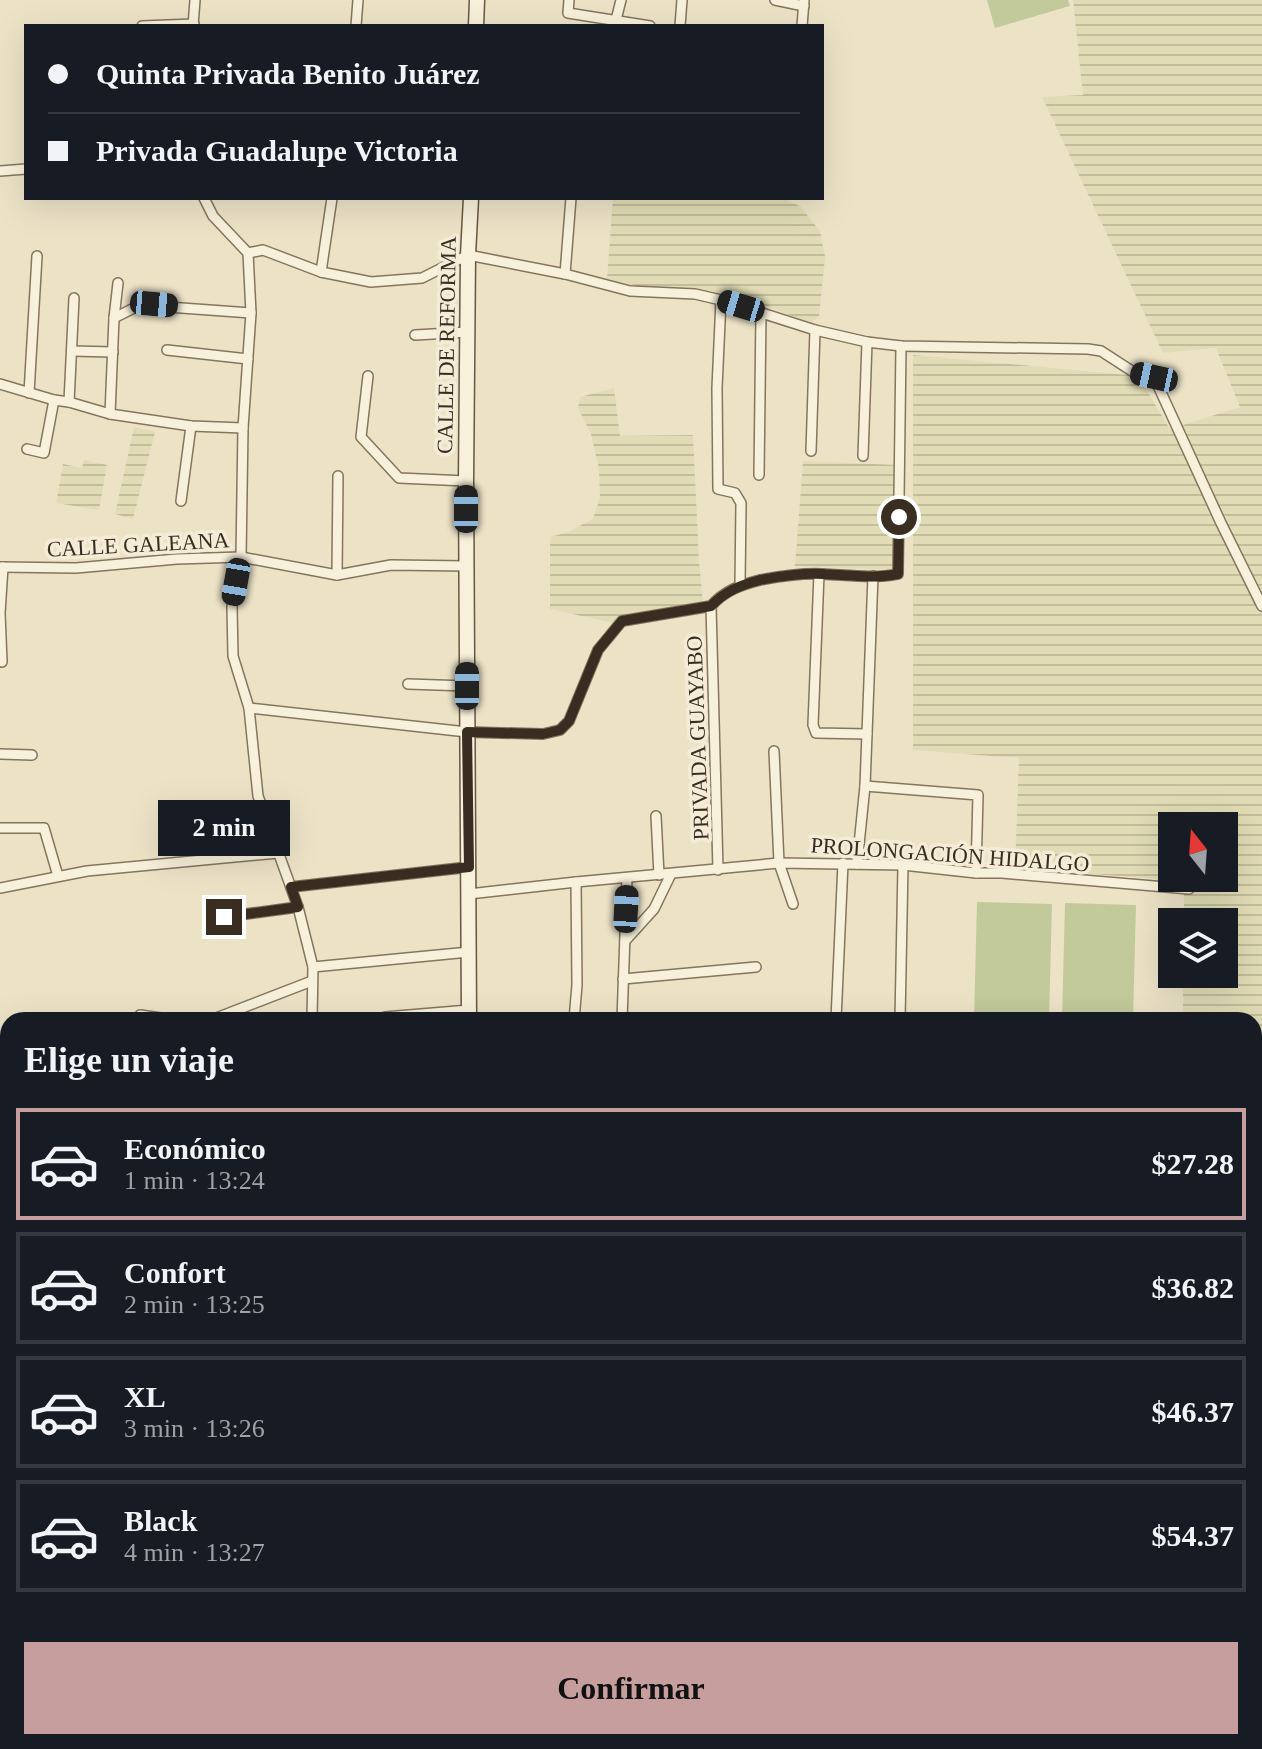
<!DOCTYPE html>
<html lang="es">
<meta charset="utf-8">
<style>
:root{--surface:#171b24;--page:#20242c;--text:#f1f3f6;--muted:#9ea1a6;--line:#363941;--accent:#c69e9d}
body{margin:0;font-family:Georgia,serif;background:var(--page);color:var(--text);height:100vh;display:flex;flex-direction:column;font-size:30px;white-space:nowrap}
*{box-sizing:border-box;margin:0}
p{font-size:26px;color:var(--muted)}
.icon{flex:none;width:44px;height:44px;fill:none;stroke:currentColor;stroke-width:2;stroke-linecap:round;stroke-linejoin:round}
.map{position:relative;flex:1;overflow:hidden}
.panel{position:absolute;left:0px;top:1012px;width:1262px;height:738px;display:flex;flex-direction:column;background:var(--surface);border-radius:24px 24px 0 0;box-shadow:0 8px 32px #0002}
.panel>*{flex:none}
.banner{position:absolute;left:24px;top:24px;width:800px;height:176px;border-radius:0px;box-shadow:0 8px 32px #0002;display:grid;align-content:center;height:176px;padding:0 24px;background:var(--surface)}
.needle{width:52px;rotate:343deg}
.controls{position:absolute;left:1158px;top:812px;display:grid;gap:16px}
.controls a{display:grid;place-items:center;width:80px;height:80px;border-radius:0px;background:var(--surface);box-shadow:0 8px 32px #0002;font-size:40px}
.end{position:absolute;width:36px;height:36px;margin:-18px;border:10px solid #382d20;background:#fff;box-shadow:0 0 0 4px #fff}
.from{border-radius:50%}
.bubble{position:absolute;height:56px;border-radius:0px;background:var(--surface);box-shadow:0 8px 32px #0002;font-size:26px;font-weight:600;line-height:56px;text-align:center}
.car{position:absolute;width:24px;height:48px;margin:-24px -12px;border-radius:10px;box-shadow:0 0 6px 2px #0007;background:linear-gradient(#222 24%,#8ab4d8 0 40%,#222 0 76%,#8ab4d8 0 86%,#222 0)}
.banner b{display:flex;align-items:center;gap:28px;height:76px;font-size:30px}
.banner b+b{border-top:2px solid var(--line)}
.banner i{width:20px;height:20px;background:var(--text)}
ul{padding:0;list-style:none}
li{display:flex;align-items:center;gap:24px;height:112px;margin:0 16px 12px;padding:0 8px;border:4px solid var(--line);border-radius:0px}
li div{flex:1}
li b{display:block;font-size:30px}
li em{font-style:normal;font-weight:600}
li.current{border-color:var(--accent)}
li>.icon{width:72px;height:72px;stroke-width:1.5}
h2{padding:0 24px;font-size:36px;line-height:96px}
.primary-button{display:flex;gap:16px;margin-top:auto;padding:16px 24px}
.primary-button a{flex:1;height:92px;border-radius:0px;background:var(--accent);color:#111;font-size:32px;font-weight:600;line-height:92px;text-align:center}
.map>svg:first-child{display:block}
</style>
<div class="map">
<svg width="1262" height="1749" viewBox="0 0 1262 1749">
<defs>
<pattern id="farmland-rules" width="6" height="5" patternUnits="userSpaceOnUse" patternTransform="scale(2)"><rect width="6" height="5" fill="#e1dcb5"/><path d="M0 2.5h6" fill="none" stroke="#c2bd9b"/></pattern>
</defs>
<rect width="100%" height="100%" fill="#ece3c7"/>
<g fill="url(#farmland-rules)" fill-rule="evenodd">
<path d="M1073 0H1262V1150L1254 1149V1020H1183V974H1224V922H1184V881L1015 868 1019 758 913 750V355L1138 376 1170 429 1240 407 1216 348 1163 353 1042 97 1083 95ZM1172 826H1224V878H1172Z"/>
<path d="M613 198H780L800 206 820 231 825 257 819 317 811 322 800 319 735 294 642 287 607 279Z"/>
<path d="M614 388 620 436 693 435 699 561 703 603 654 612 626 615 613 623 550 609V537L568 532 593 519 600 498 599 469 591 434 578 408 580 397Z"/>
<path d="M134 427 155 432 133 519 115 514Z"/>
<path d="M84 460 107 465 99 510 56 503 63 464 82 468Z"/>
<path d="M803 461 898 465 896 570 795 566Z"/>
</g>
<g fill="#c2ca9b">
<path d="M987 0H1068L1070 6 995 28Z"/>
<path d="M977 902 1052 904 1049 1020H974Z"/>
<path d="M1065 903 1136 905 1133 1020H1062Z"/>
</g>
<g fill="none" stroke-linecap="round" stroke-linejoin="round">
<defs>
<g id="street">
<path d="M569 0 568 13 650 26"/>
<path d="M775 0 804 6"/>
<path d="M616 20 621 0"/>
<path d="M142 26 194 24"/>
<path d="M193 26 195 0"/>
<path d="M356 26 358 0"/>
<path d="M680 26 682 0"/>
<path d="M802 26 804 1"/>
<path d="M0 171 26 169"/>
<path d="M204 198 213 216 248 253 251 313 243 428 241 557 232 607 233 656 249 708 258 796 298 907 313 967 312 1020"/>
<path d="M248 253 263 250 321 272 371 282 422 278 468 255 565 274 630 291 695 294 721 300 815 330 867 342 901 346 1088 349 1101 351 1135 373 1154 377 1221 523 1262 606"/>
<path d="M321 272 332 198"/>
<path d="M565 274 571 198"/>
<path d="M721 300 717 388 718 489 735 493 741 503 740 585"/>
<path d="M114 318 140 305 251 313"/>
<path d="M415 335 468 332"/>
<path d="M167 350 248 359"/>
<path d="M72 351 113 352"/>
<path d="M368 376 361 437 399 478 466 481"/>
<path d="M0 384 54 400 69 402 110 414 191 426 243 428"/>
<path d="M29 393 37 256"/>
<path d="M69 402 74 298"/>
<path d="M110 414 114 318 118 283"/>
<path d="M27 449 44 453 54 400"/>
<path d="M811 451 815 330"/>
<path d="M863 456 867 342"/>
<path d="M759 475 761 312"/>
<path d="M181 501 191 426"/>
<path d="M0 567 76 568 177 559 241 557 337 575 391 565 467 566"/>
<path d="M819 574 813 725 816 733 867 734"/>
<path d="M337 575 338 476"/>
<path d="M711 606 718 870"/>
<path d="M2 662 0 613 3 567"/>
<path d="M408 684 467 686"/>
<path d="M249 708 467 732 543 734 560 730 569 721 598 650 622 621 711 606C725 590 741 585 760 580 781 576 801 573 823 574 847 575 874 579 898 574L901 346"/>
<path d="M774 751 779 863 793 904"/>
<path d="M0 754 32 755"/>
<path d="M865 786 978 795 976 873"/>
<path d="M656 816 659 875"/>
<path d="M0 828H44L58 876"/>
<path d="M857 864 865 786 873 576"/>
<path d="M291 887 469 867"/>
<path d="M0 888 87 871 278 853"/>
<path d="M469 894 576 882 779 863 903 865 976 873H1002L1189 889"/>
<path d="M224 917 298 907"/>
<path d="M625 941 654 909 671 874"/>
<path d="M313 967 469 952"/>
<path d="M623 979 756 967"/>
<path d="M140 1015 175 1020"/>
<path d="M211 1020 312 981"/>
<path d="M377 1020 385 1017 469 1010"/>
<path d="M574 1020 577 985 576 882"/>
<path d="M622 1020 627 878"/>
<path d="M836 1020 843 863"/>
<path d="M900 1020 903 865"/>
<path d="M0 1223 8 1222"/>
<path d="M1254 1316H1262"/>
<path d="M0 1350H8"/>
<path d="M1254 1386 1262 1381"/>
<path d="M1254 1671 1257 1622"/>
<path d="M222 1742 223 1747"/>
<path d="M756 1742V1749"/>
<path d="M825 1742V1749"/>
<path d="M894 1742V1749"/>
<path d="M0 1748 35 1742"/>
<path d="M523 1749V1742"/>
<path d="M564 1749V1742"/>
<path d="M612 1749V1742"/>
<path d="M686 1749 687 1742"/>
<path d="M941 1749V1742"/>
<path d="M1111 1749 1112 1742"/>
<path d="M1250 1749V1742"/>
</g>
<g id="secondary">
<path d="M476 26 477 0"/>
<path d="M469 1020 466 481 468 255 471 198"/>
<path d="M0 1672 8 1674"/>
<path d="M114 1742 122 1749"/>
<path d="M130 1742 137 1749"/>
<path d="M476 1742V1749"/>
</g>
</defs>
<use href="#street" stroke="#86755d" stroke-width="12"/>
<use href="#secondary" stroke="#685640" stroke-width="17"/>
<use href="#street" stroke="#f7f0da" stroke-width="9"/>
<use href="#secondary" stroke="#f7f0da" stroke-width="14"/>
</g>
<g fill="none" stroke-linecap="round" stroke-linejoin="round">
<path stroke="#382d20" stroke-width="10" d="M224 917 298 907 291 887 469 867 467 732 543 734 560 730 569 721 598 650 622 621 711 606C725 591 741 585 760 580 781 576 801 573 823 574 847 575 874 579 898 574L899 517"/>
</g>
<g text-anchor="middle" stroke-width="7" stroke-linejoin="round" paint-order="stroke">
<g font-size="22" fill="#382d20" stroke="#f4ecd6">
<text transform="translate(446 345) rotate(-89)" y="8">CALLE DE REFORMA</text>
<text transform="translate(138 544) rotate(-3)" y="8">CALLE GALEANA</text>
<text transform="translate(697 738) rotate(-92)" y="8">PRIVADA GUAYABO</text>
<text transform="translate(950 854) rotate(4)" y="8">PROLONGACIÓN HIDALGO</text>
</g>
</g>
</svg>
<div class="controls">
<a><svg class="needle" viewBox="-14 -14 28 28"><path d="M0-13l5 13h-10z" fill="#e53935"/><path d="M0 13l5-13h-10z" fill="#9ea1a6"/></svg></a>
<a><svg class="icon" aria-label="layers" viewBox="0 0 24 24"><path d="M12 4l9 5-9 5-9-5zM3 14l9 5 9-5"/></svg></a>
</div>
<i class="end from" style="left:899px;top:517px"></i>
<i class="end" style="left:224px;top:917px"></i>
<div class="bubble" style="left:158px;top:800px;width:132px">2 min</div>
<i class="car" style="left:154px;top:304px;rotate:95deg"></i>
<i class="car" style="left:741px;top:306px;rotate:287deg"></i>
<i class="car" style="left:1154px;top:377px;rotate:282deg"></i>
<i class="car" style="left:466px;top:509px;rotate:0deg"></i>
<i class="car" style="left:236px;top:582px;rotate:190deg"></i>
<i class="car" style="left:467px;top:686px;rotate:0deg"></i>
<i class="car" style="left:626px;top:909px;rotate:3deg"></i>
<div class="banner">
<b><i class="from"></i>Quinta Privada Benito Juárez</b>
<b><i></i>Privada Guadalupe Victoria</b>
</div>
<section class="panel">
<h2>Elige un viaje</h2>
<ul>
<li class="current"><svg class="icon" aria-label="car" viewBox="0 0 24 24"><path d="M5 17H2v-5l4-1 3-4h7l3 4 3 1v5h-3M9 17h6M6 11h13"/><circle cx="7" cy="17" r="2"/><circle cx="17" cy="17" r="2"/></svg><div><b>Económico</b><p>1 min · 13:24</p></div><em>$27.28</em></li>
<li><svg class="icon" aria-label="car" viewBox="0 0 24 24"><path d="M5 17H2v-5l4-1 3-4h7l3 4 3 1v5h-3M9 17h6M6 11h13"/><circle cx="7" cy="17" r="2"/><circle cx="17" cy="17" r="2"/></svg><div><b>Confort</b><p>2 min · 13:25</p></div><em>$36.82</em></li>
<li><svg class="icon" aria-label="car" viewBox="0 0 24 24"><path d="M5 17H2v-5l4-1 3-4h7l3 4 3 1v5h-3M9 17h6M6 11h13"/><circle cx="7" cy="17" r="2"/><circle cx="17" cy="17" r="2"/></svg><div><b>XL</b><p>3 min · 13:26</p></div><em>$46.37</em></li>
<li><svg class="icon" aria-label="car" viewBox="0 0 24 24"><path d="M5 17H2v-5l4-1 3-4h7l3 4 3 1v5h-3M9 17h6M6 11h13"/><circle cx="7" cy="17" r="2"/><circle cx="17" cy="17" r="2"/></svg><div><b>Black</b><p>4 min · 13:27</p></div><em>$54.37</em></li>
</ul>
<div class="primary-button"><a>Confirmar</a></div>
</section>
</div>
